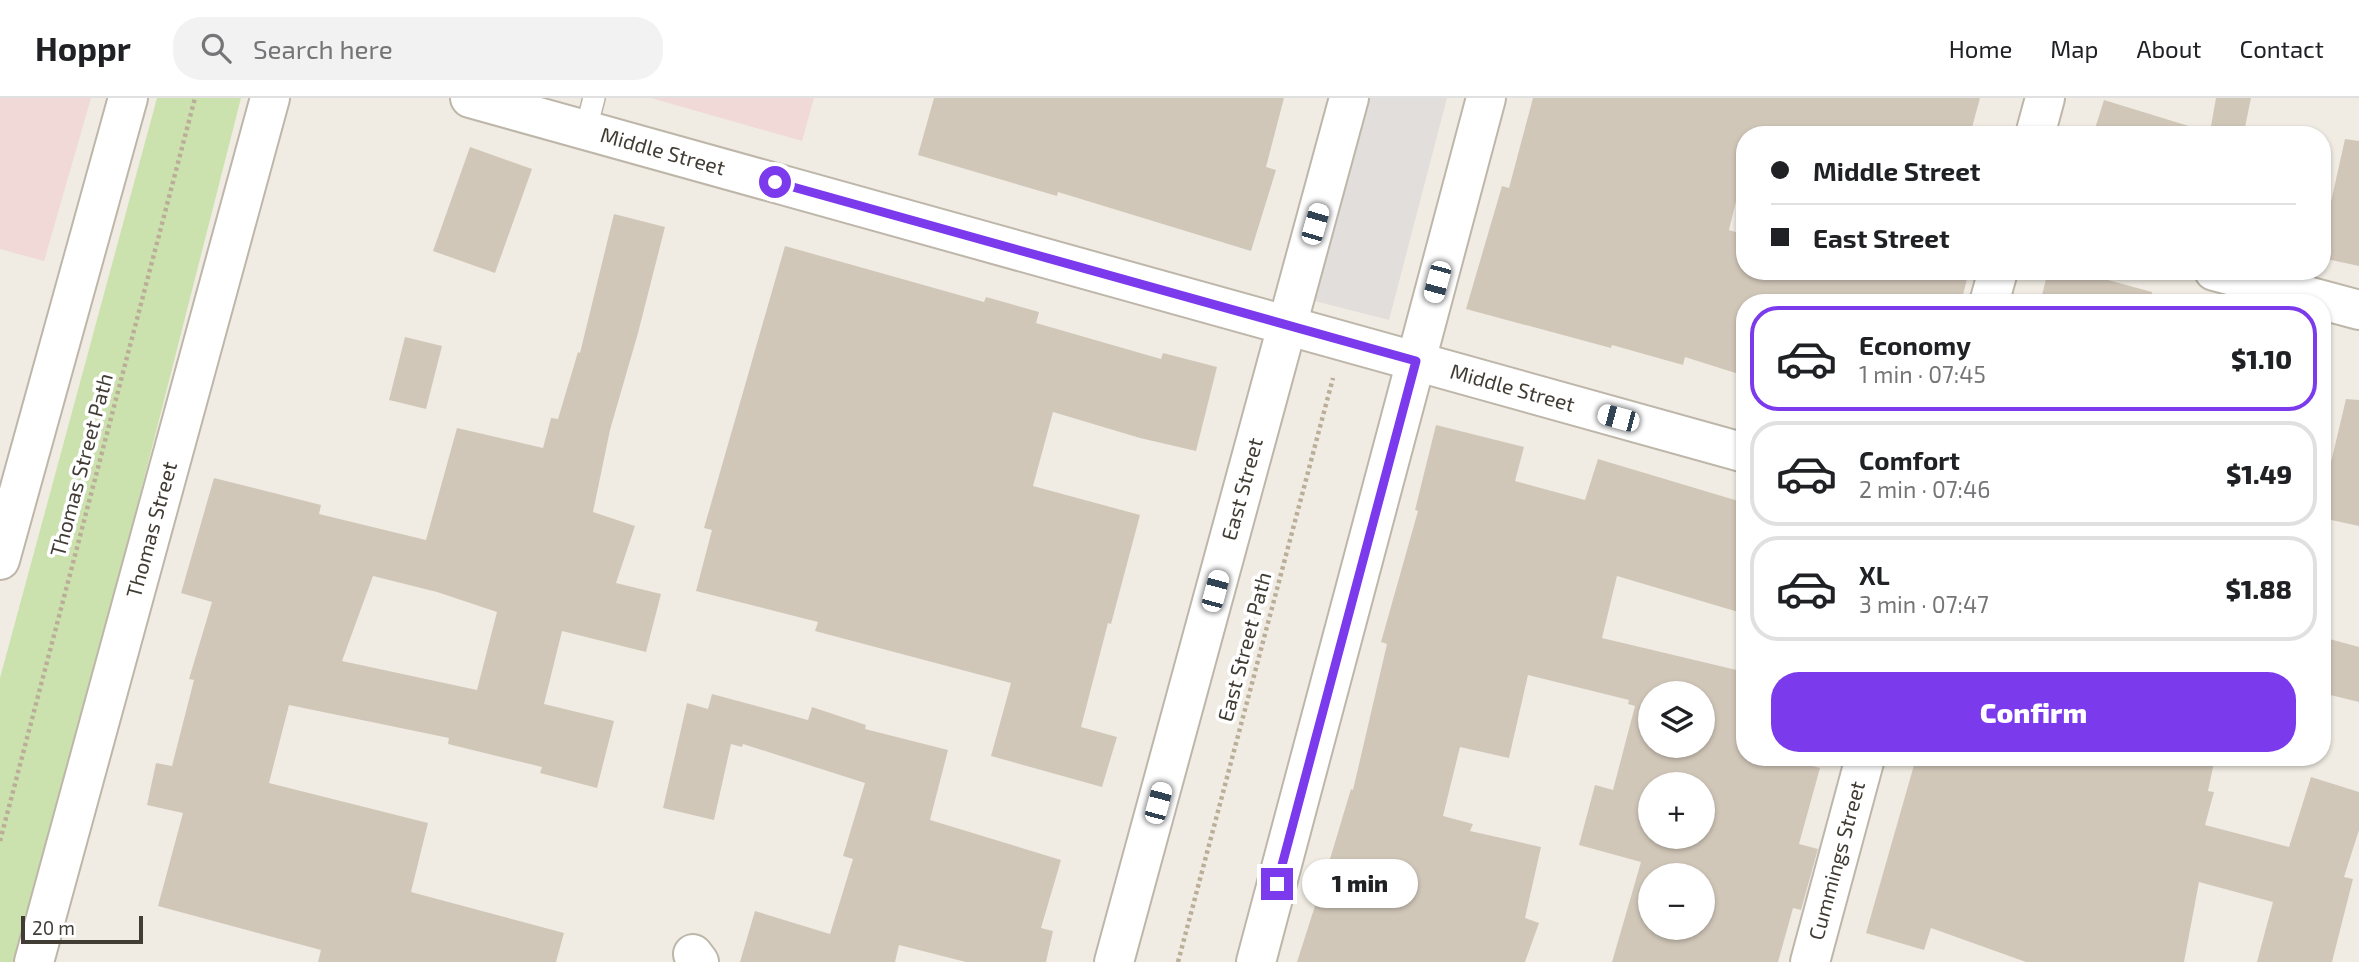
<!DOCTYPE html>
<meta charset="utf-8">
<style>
:root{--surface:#fff;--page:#f2f2f2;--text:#202124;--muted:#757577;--line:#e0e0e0;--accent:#7c3aed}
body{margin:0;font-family:"Exo 2",sans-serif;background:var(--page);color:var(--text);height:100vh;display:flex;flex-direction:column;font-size:26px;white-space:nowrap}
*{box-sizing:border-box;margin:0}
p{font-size:23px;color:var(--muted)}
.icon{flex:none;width:38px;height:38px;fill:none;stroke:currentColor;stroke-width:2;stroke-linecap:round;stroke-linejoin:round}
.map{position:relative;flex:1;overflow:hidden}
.drawer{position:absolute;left:1736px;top:196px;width:595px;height:472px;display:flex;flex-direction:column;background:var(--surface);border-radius:28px;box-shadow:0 2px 5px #0004}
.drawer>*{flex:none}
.guide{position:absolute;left:1736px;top:28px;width:595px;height:154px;border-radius:28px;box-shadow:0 2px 5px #0004;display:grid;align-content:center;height:154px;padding:0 35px;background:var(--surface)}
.fabs{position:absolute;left:1638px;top:583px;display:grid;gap:14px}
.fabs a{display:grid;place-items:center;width:77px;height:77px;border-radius:50%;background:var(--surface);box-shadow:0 2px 5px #0004;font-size:35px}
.scale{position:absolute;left:21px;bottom:18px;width:122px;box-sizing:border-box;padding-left:7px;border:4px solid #413c34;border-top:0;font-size:19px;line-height:24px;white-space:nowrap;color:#413c34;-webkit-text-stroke:5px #fff;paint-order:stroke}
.end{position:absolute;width:32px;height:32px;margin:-16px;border:9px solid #7c3aed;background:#fff;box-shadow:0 0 0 4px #fff}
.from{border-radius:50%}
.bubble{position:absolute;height:49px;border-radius:24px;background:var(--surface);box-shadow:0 2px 5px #0004;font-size:23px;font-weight:800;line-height:49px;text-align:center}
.car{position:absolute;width:21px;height:42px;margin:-21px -10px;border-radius:9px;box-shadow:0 0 5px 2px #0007;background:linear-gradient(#fff 24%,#345 0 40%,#fff 0 76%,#345 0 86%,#fff 0)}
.guide b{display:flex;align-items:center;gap:24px;height:66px;font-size:26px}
.guide b+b{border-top:2px solid var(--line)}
.guide i{width:18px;height:18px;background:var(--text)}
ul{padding:12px 0 0;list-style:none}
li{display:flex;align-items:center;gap:21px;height:105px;margin:0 14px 10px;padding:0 21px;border:4px solid var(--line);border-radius:28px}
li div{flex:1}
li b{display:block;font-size:26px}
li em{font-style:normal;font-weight:800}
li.current{border-color:var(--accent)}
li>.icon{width:63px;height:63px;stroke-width:1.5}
.cta{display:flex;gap:14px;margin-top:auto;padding:14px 35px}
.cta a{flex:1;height:80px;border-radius:28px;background:var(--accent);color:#fff;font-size:28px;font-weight:800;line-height:80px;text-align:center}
header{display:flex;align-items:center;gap:42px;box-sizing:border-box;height:98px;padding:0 35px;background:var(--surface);border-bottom:2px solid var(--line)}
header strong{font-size:33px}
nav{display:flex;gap:38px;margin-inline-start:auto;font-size:24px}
.search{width:490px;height:63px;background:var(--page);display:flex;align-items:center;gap:18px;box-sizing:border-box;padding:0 24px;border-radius:28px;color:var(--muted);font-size:26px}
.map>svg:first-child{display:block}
</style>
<header>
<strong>Hoppr</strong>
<div class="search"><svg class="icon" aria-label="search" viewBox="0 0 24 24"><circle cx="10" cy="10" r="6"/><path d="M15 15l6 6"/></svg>Search here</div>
<nav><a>Home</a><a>Map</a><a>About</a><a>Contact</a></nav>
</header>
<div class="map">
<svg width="2359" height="864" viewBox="0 0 2359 864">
<rect width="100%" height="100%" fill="#f0ece3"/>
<g fill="#f0d9d7">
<path d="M0 0H91L44 163 0 151Z"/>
<path d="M651 0H814L802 43Z"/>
</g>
<path fill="#cce2ae" d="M157 0H241L21 864H0V580Z"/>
<path fill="#e1dedb" d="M1364 0H1447L1389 222 1311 202Z"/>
<g fill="#d1c7b9" fill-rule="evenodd">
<path d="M934 0H1284L1266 69 1276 72 1251 153 1058 94 1057 98 918 57Z"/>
<path d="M1533 0H1980L1970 37H1790L1756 29 1753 37H1745V66L1729 132 1745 137V173H1969L1961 205H1745V278L1685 259 1683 267 1612 247 1611 250 1466 211 1502 88 1509 90Z"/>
<path d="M2216 0H2251L2244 34 2211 28Z"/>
<path d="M2104 2 2192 29 2191 37H2093Z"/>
<path d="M2345 41 2359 43V168L2322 160V144Z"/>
<path d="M470 49 532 71 495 175 433 153Z"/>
<path d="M614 116 665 129 638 235 610 332 593 414 635 428 616 485 661 496 646 554 562 533 544 606 614 623 597 690 540 675 542 669 448 646 449 640 289 607 269 685 428 725 411 794 564 835 556 864H318L321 852 158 808 183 715 147 707 156 665 172 668 194 582 189 581 212 504 181 495 214 380 321 407 319 416 426 442 457 330 543 350 551 320 558 321 578 254 580 255ZM373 478 437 494 497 514 477 592 342 563Z"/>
<path d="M785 148 984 204 986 199 1039 214 1036 225 1161 261 1163 255 1217 269 1196 353 1140 340 1053 314 1033 388 1140 417 1111 526 1108 525 1081 629 1117 639 1102 689 991 658 1011 585 815 533 818 524 696 493 712 432 704 430Z"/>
<path d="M2048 173H2075L2152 194 2151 205H2040Z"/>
<path d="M405 239 442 248 426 311 389 302Z"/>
<path d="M2346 301 2359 302V428L2322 420V402Z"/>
<path d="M1436 327 1524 349 1515 383 1585 402 1598 361 1745 405V516L1617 478 1602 540 1745 574V660H1781L1820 670 1799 746 1818 751 1801 812 1793 810 1778 864H1612L1641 764 1579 747 1595 687 1613 692 1635 608 1628 606 1629 602 1528 577 1509 660 1460 649 1443 718 1473 726 1470 733 1541 749 1525 820 1539 825 1525 864H1297L1330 761 1351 691 1353 692 1387 546 1381 544 1418 413 1415 412ZM1650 595H1703V648H1650ZM1650 686H1703V738H1650ZM1650 777H1703V830H1650Z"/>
<path d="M2322 539 2359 549V604L2322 595Z"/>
<path d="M712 596 808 622 812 609 866 627 865 631 948 652 930 722 1061 762 1041 830 1053 833 1046 864H966L899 847 895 864H740L755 813 830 836 853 761 843 758 865 685 743 646 742 649 731 646 714 722 663 710 687 605 708 611Z"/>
<path d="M1916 660H2215L2208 693 2214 694 2205 727 2289 749 2311 679 2359 694V732L2344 779 2353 781 2332 864H2257L2273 804 2199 784 2184 864H2026L1931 830 1924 852 1866 835Z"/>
</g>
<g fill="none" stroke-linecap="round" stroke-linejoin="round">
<defs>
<path id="service" d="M586 31 594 0"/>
<g id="minor">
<path id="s1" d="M470 0 1745 355"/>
<path d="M2035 37 2045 0"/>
<path d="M2214 173 2359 212"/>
<path d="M1989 205 1998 173"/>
<path d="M693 856 699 864"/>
<path id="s2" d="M1114 864 1349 0"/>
<path d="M1256 864 1486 0"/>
<path id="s3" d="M1810 864 1865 660"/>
</g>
<g id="tertiary">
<path d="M0 462 128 0"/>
<path id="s4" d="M34 864 270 0"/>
</g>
</defs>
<use href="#service" stroke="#bdb6a9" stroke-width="24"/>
<use href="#minor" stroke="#bdb6a9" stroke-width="42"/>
<use href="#tertiary" stroke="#bdb6a9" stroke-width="42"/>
<g stroke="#bbae99" stroke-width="4.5" stroke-dasharray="3.5 3.5" stroke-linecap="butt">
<path d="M0 743 195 0"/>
<path d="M1178 864 1333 280"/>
</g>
<use href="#service" stroke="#fff" stroke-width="21"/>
<use href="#minor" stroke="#fff" stroke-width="38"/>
<use href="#tertiary" stroke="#fff" stroke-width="38"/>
</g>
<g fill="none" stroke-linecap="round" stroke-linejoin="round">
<path stroke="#7c3aed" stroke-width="9" d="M775 84 1416 263 1277 786"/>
</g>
<g text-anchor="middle" stroke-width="7" stroke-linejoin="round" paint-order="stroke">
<g font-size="21" fill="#413c34" stroke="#fff">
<text dy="7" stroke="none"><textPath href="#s1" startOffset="200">Middle Street</textPath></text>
<text dy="7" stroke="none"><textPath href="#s1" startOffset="1082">Middle Street</textPath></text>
<text transform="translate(82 367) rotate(-75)" y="7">Thomas Street Path</text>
<text dy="7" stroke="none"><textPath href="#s2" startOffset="490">East Street</textPath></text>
<text dy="7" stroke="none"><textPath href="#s4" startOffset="448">Thomas Street</textPath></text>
<text transform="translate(1245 549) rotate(-75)" y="7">East Street Path</text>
<text dy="7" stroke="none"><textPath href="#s3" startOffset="105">Cummings Street</textPath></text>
</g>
</g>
</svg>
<div class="fabs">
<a><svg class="icon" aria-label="layers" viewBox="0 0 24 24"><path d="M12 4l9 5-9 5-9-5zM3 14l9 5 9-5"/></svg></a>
<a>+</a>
<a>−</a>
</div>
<div class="scale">20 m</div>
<i class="end from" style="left:775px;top:84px"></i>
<i class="end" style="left:1277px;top:786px"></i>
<div class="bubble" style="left:1302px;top:761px;width:116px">1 min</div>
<i class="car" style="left:1315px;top:126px;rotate:16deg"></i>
<i class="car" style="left:1437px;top:184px;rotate:195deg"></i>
<i class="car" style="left:1618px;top:320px;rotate:285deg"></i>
<i class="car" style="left:1215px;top:493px;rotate:15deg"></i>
<i class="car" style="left:1158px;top:705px;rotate:15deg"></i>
<div class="guide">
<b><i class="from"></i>Middle Street</b>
<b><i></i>East Street</b>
</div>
<section class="drawer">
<ul>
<li class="current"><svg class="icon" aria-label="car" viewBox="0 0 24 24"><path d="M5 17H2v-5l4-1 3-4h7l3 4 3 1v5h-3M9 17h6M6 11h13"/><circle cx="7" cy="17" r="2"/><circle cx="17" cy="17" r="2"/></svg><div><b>Economy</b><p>1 min · 07:45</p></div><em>$1.10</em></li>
<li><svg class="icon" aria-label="car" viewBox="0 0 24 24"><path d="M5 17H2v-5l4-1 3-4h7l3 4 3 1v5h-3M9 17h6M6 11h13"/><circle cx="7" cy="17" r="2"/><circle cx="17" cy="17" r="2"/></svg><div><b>Comfort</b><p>2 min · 07:46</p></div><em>$1.49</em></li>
<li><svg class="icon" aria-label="car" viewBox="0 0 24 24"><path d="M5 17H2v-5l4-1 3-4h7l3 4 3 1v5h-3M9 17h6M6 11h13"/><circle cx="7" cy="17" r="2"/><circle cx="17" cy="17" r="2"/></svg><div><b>XL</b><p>3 min · 07:47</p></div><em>$1.88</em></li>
</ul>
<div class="cta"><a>Confirm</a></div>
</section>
</div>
